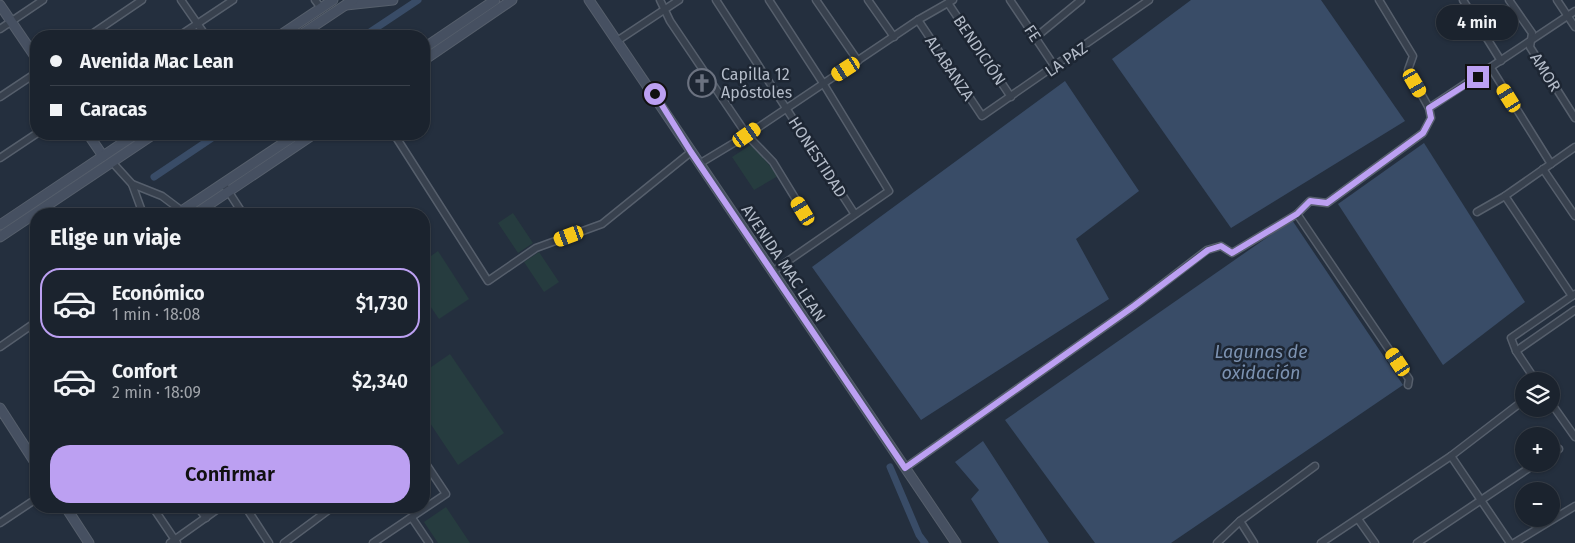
<!DOCTYPE html>
<html lang="es">
<meta charset="utf-8">
<style>
:root{--surface:#1b232e;--page:#242b36;--text:#f1f3f6;--muted:#a0a4aa;--line:#39404a;--accent:#bca0f2}
body{margin:0;font-family:"Fira Sans",sans-serif;background:var(--page);color:var(--text);height:100vh;display:flex;flex-direction:column;font-size:19px;white-space:nowrap}
*{box-sizing:border-box;margin:0}
p{font-size:16px;color:var(--muted)}
.icon{flex:none;width:28px;height:28px;fill:none;stroke:currentColor;stroke-width:2;stroke-linecap:round;stroke-linejoin:round}
.map{position:relative;flex:1;overflow:hidden}
.details{position:absolute;left:30px;top:208px;width:400px;height:305px;display:flex;flex-direction:column;background:var(--surface);border-radius:20px;box-shadow:0 1px 4px #0004,0 0 0 1px var(--line)}
.details>*{flex:none}
.hud{position:absolute;left:30px;top:30px;width:400px;height:110px;border-radius:20px;box-shadow:0 1px 4px #0004,0 0 0 1px var(--line);display:grid;align-content:center;height:110px;padding:0 20px;background:var(--surface)}
.tools{position:absolute;left:1515px;top:372px;display:grid;gap:10px}
.tools a{display:grid;place-items:center;width:45px;height:45px;border-radius:50%;background:var(--surface);box-shadow:0 1px 4px #0004,0 0 0 1px var(--line);font-size:25px}
.end{position:absolute;width:22px;height:22px;margin:-11px;border:6px solid #bca0f2;background:#111;box-shadow:0 0 0 2px #111}
.from{border-radius:50%}
.bubble{position:absolute;height:35px;border-radius:18px;background:var(--surface);box-shadow:0 1px 4px #0004,0 0 0 1px var(--line);font-size:16px;font-weight:600;line-height:35px;text-align:center}
.car{position:absolute;width:15px;height:30px;margin:-15px -8px;border-radius:6px;box-shadow:0 0 4px 1px #0007;background:linear-gradient(#f5c518 24%,#345 0 40%,#f5c518 0 76%,#345 0 86%,#f5c518 0)}
.hud b{display:flex;align-items:center;gap:18px;height:48px;font-size:19px}
.hud b+b{border-top:1px solid var(--line)}
.hud i{width:12px;height:12px;background:var(--text)}
ul{padding:0;list-style:none}
li{display:flex;align-items:center;gap:15px;height:70px;margin:0 10px 8px;padding:0 10px;border:2px solid transparent;border-radius:20px}
li div{flex:1}
li b{display:block;font-size:19px}
li em{font-style:normal;font-weight:600}
li.active{border-color:var(--accent)}
li>.icon{width:45px;height:45px;stroke-width:1.5}
h2{padding:0 20px;font-size:22px;line-height:60px}
.action{display:flex;gap:10px;margin-top:auto;padding:10px 20px}
.action a{flex:1;height:58px;border-radius:20px;background:var(--accent);color:#111;font-size:20px;font-weight:600;line-height:58px;text-align:center}
.map>svg:first-child{display:block}
</style>
<div class="map">
<svg width="1575" height="543" viewBox="0 0 1575 543">
<rect width="100%" height="100%" fill="#242f3e"/>
<g fill="#263c3f">
<path d="M752 144 778 176 754 190 732 157Z"/>
<path d="M513 213 533 243 518 253 498 223Z"/>
<path d="M438 251 469 299 439 319 424 297V261Z"/>
<path d="M539 252 559 282 544 292 524 262Z"/>
<path d="M450 354 504 433 458 465 424 414V372Z"/>
<path d="M446 507 470 543H438L424 522Z"/>
</g>
<g fill="#394c67">
<path d="M1191 0H1321L1405 121 1231 228 1112 59Z"/>
<path d="M1065 81 1139 191 1076 239 1109 299 921 420 812 267Z"/>
<path d="M1424 143 1525 302 1443 365 1338 204Z"/>
<path d="M1292 220 1403 385 1171 543H1095L1005 420Z"/>
<path d="M983 441 1049 543H999L971 499 979 490 955 462Z"/>
</g>
<g fill="none" stroke-linecap="round" stroke-linejoin="round">
<g stroke="#394c67" stroke-width="7">
<path d="M364 36 418 0"/>
<path d="M154 177 218 134"/>
<path d="M890 467 919 535 925 543"/>
</g>
<defs>
<g id="street">
<path d="M181 0 206 36"/>
<path d="M315 0 321 8"/>
<path d="M660 0 670 21 747 135 773 162 803 211"/>
<path d="M716 0 854 213"/>
<path d="M769 0 823 83 889 191 772 272"/>
<path d="M816 0 858 61"/>
<path d="M868 0 894 37"/>
<path d="M1010 0 1055 67"/>
<path d="M1379 0 1413 56 1408 70 1429 108 1431 118 1423 133 1327 203 1310 201 1297 214 1409 379 1408 385"/>
<path d="M1463 0 1501 61"/>
<path d="M1509 0 1532 33 1530 47 1575 118"/>
<path d="M1557 0 1575 27"/>
<path d="M948 3 1011 97"/>
<path d="M918 20 982 116 1149 0"/>
<path d="M0 29 43 0"/>
<path d="M89 36 142 0"/>
<path d="M179 36 233 0"/>
<path d="M1036 37 1081 0"/>
<path d="M617 41 679 0"/>
<path d="M1491 68 1551 164"/>
<path d="M0 97 36 73"/>
<path d="M1429 108 1575 11"/>
<path d="M394 134 488 281 536 248 602 224 691 152"/>
<path d="M0 158 36 134"/>
<path d="M112 162 132 184 143 214"/>
<path d="M699 164 747 135 918 20 953 0"/>
<path d="M1543 169 1575 216"/>
<path d="M223 183 243 214"/>
<path d="M132 184 162 196 186 214"/>
<path d="M1505 196 1572 296"/>
<path d="M1477 212 1505 196 1575 147"/>
<path d="M0 347 36 322"/>
<path d="M1516 351 1575 310"/>
<path d="M1536 381 1516 351 1511 338 1575 294"/>
<path d="M1551 403 1575 437"/>
<path d="M1551 454 1559 449"/>
<path d="M1451 456 1510 543"/>
<path d="M905 468 1134 306 1207 250 1221 246 1232 253 1297 214"/>
<path d="M152 506 177 543"/>
<path d="M197 506 206 518"/>
<path d="M245 506 269 543"/>
<path d="M412 518 429 543"/>
<path d="M1358 519 1375 543"/>
<path d="M1240 521 1254 543"/>
<path d="M0 523 36 499"/>
<path d="M170 543 222 506"/>
<path d="M284 543 334 506"/>
<path d="M373 543 446 494 424 461"/>
<path d="M1217 543 1240 521 1315 466"/>
<path d="M1321 543 1451 456 1524 400"/>
<path d="M1417 543 1535 464"/>
<path d="M1514 543 1575 506"/>
</g>
<g id="secondary">
<path d="M589 0 956 543"/>
<path d="M0 5 36 58"/>
<path d="M346 5 393 0"/>
<path d="M279 36 333 0"/>
<path d="M299 36 353 0"/>
<path d="M424 48 495 0"/>
<path d="M424 60 512 0"/>
<path d="M88 134 103 156"/>
<path d="M177 214 297 134"/>
<path d="M195 214 314 134"/>
<path d="M0 225 136 134"/>
<path d="M0 237 154 134"/>
<path d="M0 408 36 464"/>
<path d="M65 506 89 543"/>
</g>
</defs>
<use href="#street" stroke="#565f6c" stroke-width="9"/>
<use href="#secondary" stroke="#565f6c" stroke-width="11"/>
<use href="#street" stroke="#38414e" stroke-width="6"/>
<use href="#secondary" stroke="#465061" stroke-width="9"/>
</g>
<g fill="none" stroke-linecap="round" stroke-linejoin="round">
<path stroke="#bca0f2" stroke-width="6" d="M655 94 691 152 905 468 1134 306 1208 250 1221 246 1232 253 1297 214 1310 201 1327 203 1423 133 1431 118 1429 108 1478 77"/>
</g>
<defs>
<symbol id="church-ring" viewBox="-11 -11 22 22"><circle r="9.5" fill="#1d2633" stroke="#6b7280" stroke-width="1.5"/><path d="M-1.2-6h2.4v3.5h3.3v2.4h-3.3V6h-2.4V-.1h-3.3v-2.4h3.3Z" fill="#6b7280"/></symbol>
</defs>
<g fill-rule="evenodd">
<use href="#church-ring" x="686" y="67" width="32" height="32"/>
</g>
<g text-anchor="middle" stroke-width="5" stroke-linejoin="round" paint-order="stroke">
<g font-size="16" fill="#b4bcc9" stroke="#1d2633">
<text transform="translate(1033 33) rotate(56)" y="6">FE</text>
<text transform="translate(980 50) rotate(56)" y="6">BENDICIÓN</text>
<text transform="translate(1066 59) rotate(-35)" y="6">LA PAZ</text>
<text transform="translate(950 68) rotate(56)" y="6">ALABANZA</text>
<text transform="translate(1546 72) rotate(58)" y="6">AMOR</text>
<text transform="translate(818 157) rotate(57)" y="6">HONESTIDAD</text>
<text transform="translate(784 263) rotate(56)" y="6">AVENIDA MAC LEAN</text>
</g>
<g font-size="16" fill="#b4bcc9" stroke="#1d2633" text-anchor="start">
<text x="721" y="80">Capilla 12<tspan x="721" dy="18">Apóstoles</tspan></text>
</g>
<g font-size="18" font-style="italic" fill="#7c92b1" stroke="#1d2633">
<text x="1261" y="358">Lagunas de<tspan x="1261" dy="21">oxidación</tspan></text>
</g>
</g>
</svg>
<div class="tools">
<a><svg class="icon" aria-label="layers" viewBox="0 0 24 24"><path d="M12 4l9 5-9 5-9-5zM3 14l9 5 9-5"/></svg></a>
<a>+</a>
<a>−</a>
</div>
<i class="end from" style="left:655px;top:94px"></i>
<i class="end" style="left:1478px;top:77px"></i>
<div class="bubble" style="left:1436px;top:5px;width:82px">4 min</div>
<i class="car" style="left:846px;top:69px;rotate:237deg"></i>
<i class="car" style="left:1415px;top:83px;rotate:150deg"></i>
<i class="car" style="left:1509px;top:98px;rotate:328deg"></i>
<i class="car" style="left:747px;top:135px;rotate:55deg"></i>
<i class="car" style="left:803px;top:211px;rotate:329deg"></i>
<i class="car" style="left:569px;top:236px;rotate:250deg"></i>
<i class="car" style="left:1398px;top:362px;rotate:326deg"></i>
<div class="hud">
<b><i class="from"></i>Avenida Mac Lean</b>
<b><i></i>Caracas</b>
</div>
<section class="details">
<h2>Elige un viaje</h2>
<ul>
<li class="active"><svg class="icon" aria-label="car" viewBox="0 0 24 24"><path d="M5 17H2v-5l4-1 3-4h7l3 4 3 1v5h-3M9 17h6M6 11h13"/><circle cx="7" cy="17" r="2"/><circle cx="17" cy="17" r="2"/></svg><div><b>Económico</b><p>1 min · 18:08</p></div><em>$1,730</em></li>
<li><svg class="icon" aria-label="car" viewBox="0 0 24 24"><path d="M5 17H2v-5l4-1 3-4h7l3 4 3 1v5h-3M9 17h6M6 11h13"/><circle cx="7" cy="17" r="2"/><circle cx="17" cy="17" r="2"/></svg><div><b>Confort</b><p>2 min · 18:09</p></div><em>$2,340</em></li>
</ul>
<div class="action"><a>Confirmar</a></div>
</section>
</div>
